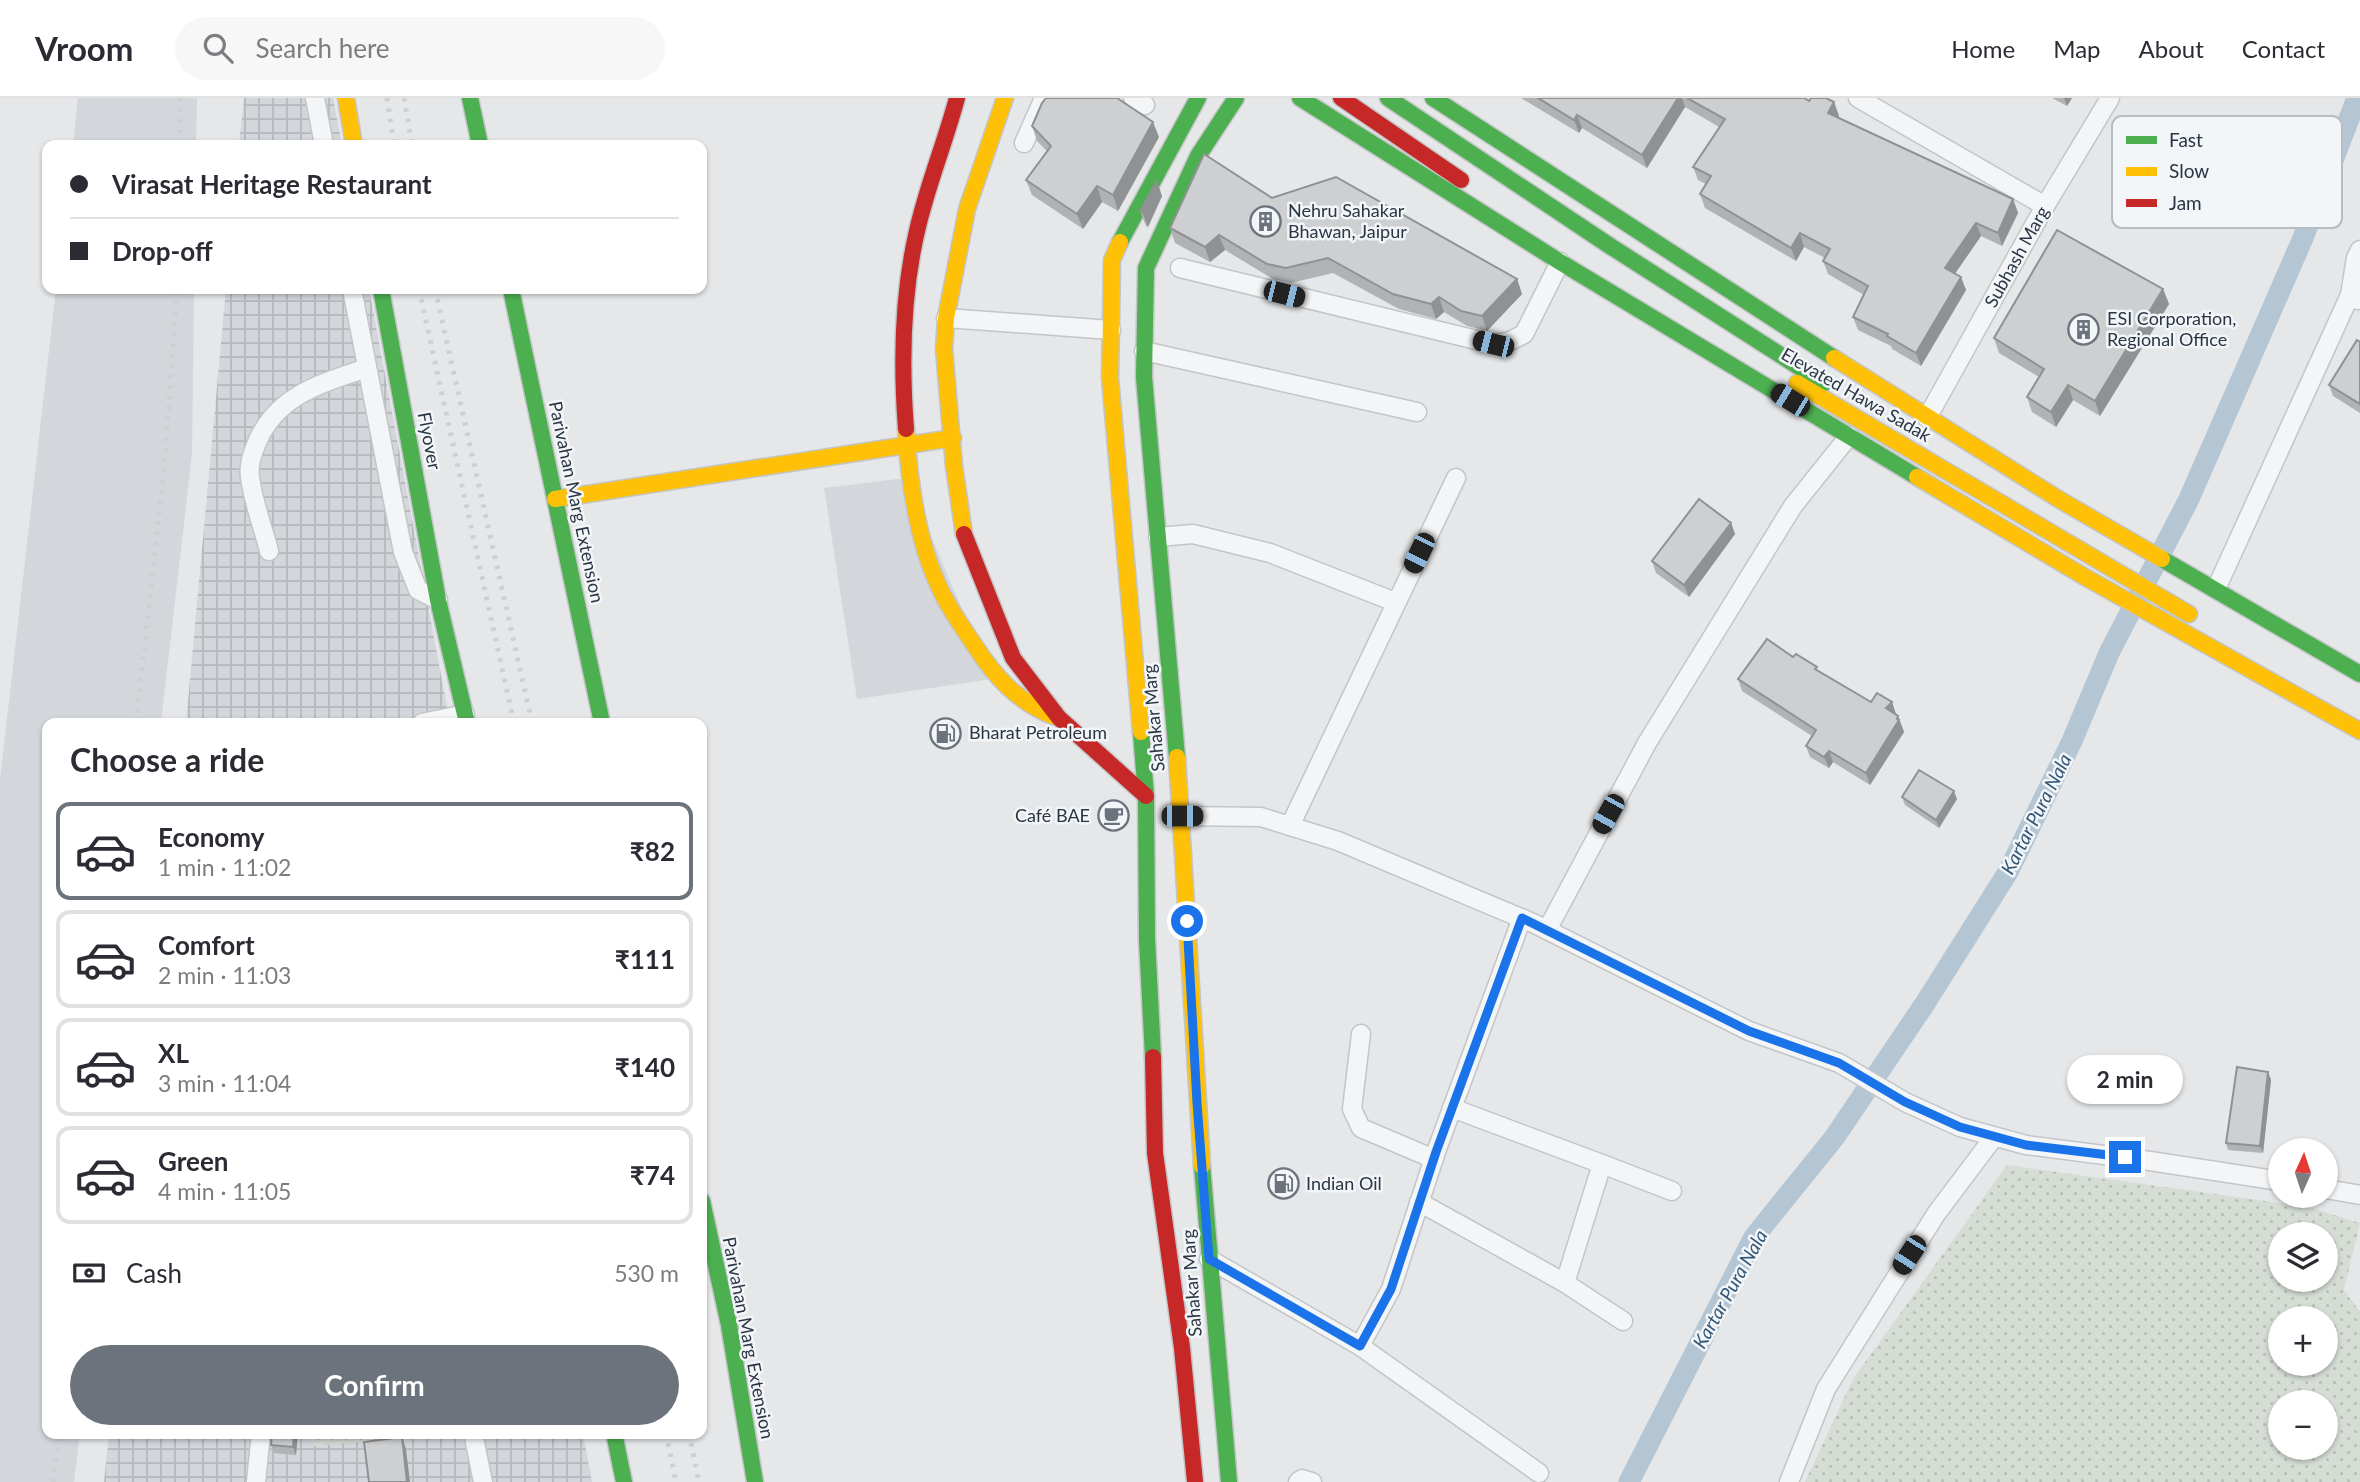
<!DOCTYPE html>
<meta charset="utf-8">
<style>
:root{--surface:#fff;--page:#f7f7f7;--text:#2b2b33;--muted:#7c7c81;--line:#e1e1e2;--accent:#6c737d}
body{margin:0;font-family:Lato,sans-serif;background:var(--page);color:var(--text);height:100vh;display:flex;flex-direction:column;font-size:26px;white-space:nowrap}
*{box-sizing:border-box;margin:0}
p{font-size:23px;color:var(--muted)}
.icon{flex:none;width:38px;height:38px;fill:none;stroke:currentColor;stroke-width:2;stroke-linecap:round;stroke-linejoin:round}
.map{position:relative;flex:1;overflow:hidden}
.panel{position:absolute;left:42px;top:620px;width:665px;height:721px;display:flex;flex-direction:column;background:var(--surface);border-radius:14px;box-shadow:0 2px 5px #0004}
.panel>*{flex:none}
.top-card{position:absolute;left:42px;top:42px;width:665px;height:154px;border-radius:14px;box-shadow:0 2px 5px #0004;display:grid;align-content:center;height:154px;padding:0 28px;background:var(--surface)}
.needle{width:46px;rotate:3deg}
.buttons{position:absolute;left:2268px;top:1040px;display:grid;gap:14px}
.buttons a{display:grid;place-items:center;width:70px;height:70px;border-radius:50%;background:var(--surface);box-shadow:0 2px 5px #0004;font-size:35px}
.end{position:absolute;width:32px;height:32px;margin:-16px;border:9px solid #1a73e8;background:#fff;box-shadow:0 0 0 4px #fff}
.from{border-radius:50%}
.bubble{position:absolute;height:49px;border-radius:24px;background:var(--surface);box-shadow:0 2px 5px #0004;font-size:23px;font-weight:700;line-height:49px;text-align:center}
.car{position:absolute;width:21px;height:42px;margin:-21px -10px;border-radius:9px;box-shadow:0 0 5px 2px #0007;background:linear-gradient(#222 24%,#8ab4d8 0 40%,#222 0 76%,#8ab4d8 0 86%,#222 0)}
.top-card b{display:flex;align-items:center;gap:24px;height:66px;font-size:26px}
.top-card b+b{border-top:2px solid var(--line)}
.top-card i{width:18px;height:18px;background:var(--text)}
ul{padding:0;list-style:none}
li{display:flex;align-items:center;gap:21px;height:98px;margin:0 14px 10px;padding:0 14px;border:4px solid var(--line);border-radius:14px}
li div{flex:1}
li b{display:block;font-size:26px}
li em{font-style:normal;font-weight:700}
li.current{border-color:var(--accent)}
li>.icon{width:63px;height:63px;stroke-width:1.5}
h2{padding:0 28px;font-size:32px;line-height:84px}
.pay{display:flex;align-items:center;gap:18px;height:77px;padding:0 28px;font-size:26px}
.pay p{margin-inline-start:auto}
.cta{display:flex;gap:14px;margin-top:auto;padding:14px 28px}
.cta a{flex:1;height:80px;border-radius:42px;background:var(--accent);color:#fff;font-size:28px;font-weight:700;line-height:80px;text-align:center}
header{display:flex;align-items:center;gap:42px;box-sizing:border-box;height:98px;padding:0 35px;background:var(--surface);border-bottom:2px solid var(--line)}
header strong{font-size:33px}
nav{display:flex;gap:38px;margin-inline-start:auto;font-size:24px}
.search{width:490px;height:63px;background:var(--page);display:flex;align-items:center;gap:18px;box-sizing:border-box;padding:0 24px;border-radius:38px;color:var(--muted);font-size:26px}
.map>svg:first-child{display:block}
</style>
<header>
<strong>Vroom</strong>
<div class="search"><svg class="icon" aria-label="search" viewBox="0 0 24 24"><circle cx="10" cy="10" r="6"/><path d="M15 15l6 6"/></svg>Search here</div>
<nav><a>Home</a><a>Map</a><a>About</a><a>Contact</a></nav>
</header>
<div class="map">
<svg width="2360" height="1384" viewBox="0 0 2360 1384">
<defs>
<pattern id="industrial-grid" width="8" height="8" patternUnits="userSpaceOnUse" patternTransform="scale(1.75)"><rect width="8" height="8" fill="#d3d7dc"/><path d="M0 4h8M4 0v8" fill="none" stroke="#b5b9be"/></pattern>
<pattern id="grass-dots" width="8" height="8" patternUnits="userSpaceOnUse" patternTransform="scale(1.75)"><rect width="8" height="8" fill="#d6ddd5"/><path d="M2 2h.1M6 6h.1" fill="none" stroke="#b8beb8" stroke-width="1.8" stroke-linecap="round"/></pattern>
</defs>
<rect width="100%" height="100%" fill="#e5e7e9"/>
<g fill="#d3d7dc">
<path d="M78 0H197L196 47H73Z"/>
<path d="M56 191H194L192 356 161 625H47V1335H80L74 1384H0V682Z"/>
<path d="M906 380 992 581 857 601 824 390Z"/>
</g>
<g fill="url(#industrial-grid)">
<path d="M244 0H333L342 47H239Z"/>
<path d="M226 191H369L450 625H186Z"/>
<path d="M109 1335H583L592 1384H104Z"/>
</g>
<g fill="url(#grass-dots)" fill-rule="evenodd">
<path d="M2007 1067 2308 1109 2360 1125 2344 1192 2360 1214V1384H1805L1853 1281ZM2280 1136H2326V1181H2280ZM2280 1220H2326V1265H2280ZM2280 1304H2326V1349H2280Z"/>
<path d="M313 1335H423L385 1342 313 1348Z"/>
</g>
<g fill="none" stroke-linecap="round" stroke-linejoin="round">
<path stroke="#b4c5d3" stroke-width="21" d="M1629 1384 1754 1139 1834 1040 1924 907 2008 774 2072 643 2109 555 2189 401 2303 140 2357 0"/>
<defs>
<g id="street">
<path d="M315 0 324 47"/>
<path d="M1133 0 1145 7"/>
<path d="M1858 0 2045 108"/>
<path d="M1024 45 1044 0"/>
<path d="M1180 170 1493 246 1508 244 1524 236 1560 164"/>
<path d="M352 191 403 454 418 492 438 502"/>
<path d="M2358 202 2350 197 2356 160 2360 152"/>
<path d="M946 220 1111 232"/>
<path d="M1144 253 1417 314"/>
<path d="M1927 320 2045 108 2110 0"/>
<path d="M1158 439 1193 436 1270 455 1395 504"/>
<path d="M269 453C263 429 253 404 250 379 248 366 253 354 258 342 279 296 323 285 367 270"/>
<path d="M2216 491 2350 197"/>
<path d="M422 625 465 616"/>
<path d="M1182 718 1261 719 1338 743 1535 826 1749 933 1839 965 1905 1004 1960 1029 2026 1047 2150 1063 2280 1083"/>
<path d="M1290 728 1456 380"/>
<path d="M1547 832 1647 645 1793 408 1849 338"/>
<path d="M1361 936 1352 1011 1361 1030 1434 1061"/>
<path d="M1602 1066 1672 1093"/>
<path d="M2326 1091 2360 1097"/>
<path d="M1419 1104 1565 1185 1602 1066 1452 1010"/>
<path d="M1209 1161 1360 1248 1391 1191 1436 1054 1522 820"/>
<path d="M1565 1185 1623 1223"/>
<path d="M1360 1248 1539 1375"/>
<path d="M473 1335 483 1384"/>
<path d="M256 1384 261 1335"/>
<path d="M1298 1384 1302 1381 1312 1384"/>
<path d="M1789 1384 1826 1291 1936 1116 1994 1039"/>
</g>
<g id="fast">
<path d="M470 0 480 47"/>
<path d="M1300 0 1560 164 1917 379"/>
<path d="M1388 0 1610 148 1824 285"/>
<path d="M1433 0 1834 260"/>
<path d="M1120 144 1198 0"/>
<path d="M381 191 438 502 467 625"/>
<path d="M511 191 602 625"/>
<path d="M2162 461 2360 576"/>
<path d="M1141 634 1146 698 1147 841 1153 959"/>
<path d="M1177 659 1144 279 1146 170 1198 58 1236 0"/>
<path d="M1202 1068 1229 1384"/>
<path d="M702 1103 729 1227 755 1384"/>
<path d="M614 1335 624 1384"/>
</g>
<g id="slow">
<path d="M346 0 354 47"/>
<path d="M1120 144 1112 162 1110 280 1141 634"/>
<path d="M1834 260 2060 402 2162 461"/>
<path d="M1797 285 2189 516"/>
<path d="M906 331C909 385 917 444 941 493 950 512 963 530 975 548 995 579 1018 604 1053 618"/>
<path d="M1917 379 2085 479 2360 633"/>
<path d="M555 401 953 340"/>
<path d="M964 436 954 368 944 251 946 220 967 111 1005 0"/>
<path d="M1177 659 1202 1068"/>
</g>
<g id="jam">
<path d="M1341 0 1461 82"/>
<path d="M906 331C901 266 902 197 917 133 927 88 945 45 957 0"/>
<path d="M964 436 1013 560 1059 620 1146 698"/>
<path d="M1153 959 1155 1055 1182 1250 1195 1384"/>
</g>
</defs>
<use href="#street" stroke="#c3c5c7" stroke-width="21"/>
<use href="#fast" stroke="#c3c5c7" stroke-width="19"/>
<use href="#slow" stroke="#c3c5c7" stroke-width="19"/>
<use href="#jam" stroke="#c3c5c7" stroke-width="19"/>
<use href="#street" stroke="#f4f5f6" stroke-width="18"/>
<use href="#fast" stroke="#4caf50" stroke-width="16"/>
<use href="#slow" stroke="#ffc107" stroke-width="16"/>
<use href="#jam" stroke="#c62828" stroke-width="16"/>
<g stroke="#cecfd1" stroke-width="5" stroke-dasharray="3.5 7" stroke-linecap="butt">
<path d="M180 0V47"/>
<path d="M387 0 394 47"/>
<path d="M404 0 412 47"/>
<path d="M419 191 514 625"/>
<path d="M435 191 532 625"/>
<path d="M136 625 164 372 177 191"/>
<path d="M666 1335 676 1384"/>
<path d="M689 1335 699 1384"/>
<path d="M53 1384 59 1335"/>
</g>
</g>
<g fill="#b0b2b4">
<path d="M1521 0H1804L1809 3 1834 4 1839 18 1837 20 2013 101 2018 115 2002 148 1981 138 1955 175 1966 192 1921 268 1892 251 1891 248 1858 232 1853 219 1864 197 1828 176 1823 163 1825 160 1804 149 1796 163 1705 110 1700 96 1706 86 1698 82 1693 69 1719 29 1685 9 1647 70 1582 30 1579 35Z"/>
<path d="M2052 0H2072L2067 8Z"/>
<path d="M1032 28 1159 39 1118 113 1102 104 1083 131 1032 97 1026 82 1047 53 1037 43Z"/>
<path d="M1162 98 1148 129 1146 128 1140 113Z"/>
<path d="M1272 100 1517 181 1522 196 1487 233 1467 228 1444 214 1436 221 1399 211 1333 175 1291 185 1273 181 1225 152 1210 164 1175 145 1170 130Z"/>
<path d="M2163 191 2169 206 2100 318 2073 302 2056 329 2032 314 2027 299 2039 279 1999 255 1994 240Z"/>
<path d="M2360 244V315L2333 298 2329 287Z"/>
<path d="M1731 425 1735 436 1689 499 1656 475 1652 463Z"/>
<path d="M1793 559 1871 604H1892L1895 616 1898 618 1904 634 1870 687 1833 664 1829 670 1810 659 1806 648 1812 638 1742 593 1738 581Z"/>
<path d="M1902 699 1957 701 1939 730 1905 707Z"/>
<path d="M2268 974 2271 982 2263 1055 2228 1052 2226 1045Z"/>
<path d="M298 1335 296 1357 274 1355 271 1347Z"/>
</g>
<g fill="#909192">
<path d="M1678 0H1682L1685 9 1647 70 1642 57Z"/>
<path d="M2064 0H2072L2067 8Z"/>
<path d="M1834 4 1839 18 1833 29 1828 15Z"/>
<path d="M1577 17 1582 30 1579 35 1574 22Z"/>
<path d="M1153 24 1159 39 1118 113 1113 97Z"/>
<path d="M1157 83 1162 98 1148 129 1142 114Z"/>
<path d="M1097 88 1102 104 1083 131 1077 116Z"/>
<path d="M2013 101 2018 115 2002 148 1998 135Z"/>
<path d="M1976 125 1981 138 1950 183 1945 170Z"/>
<path d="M1800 135 1804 149 1796 163 1791 150Z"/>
<path d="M1219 137 1225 152 1210 164 1205 149Z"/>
<path d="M1961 179 1966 192 1921 268 1916 255Z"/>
<path d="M1517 181 1522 196 1487 233 1482 218Z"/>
<path d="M2163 191 2169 206 2100 318 2095 303Z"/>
<path d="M1439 199 1444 214 1436 221 1431 206Z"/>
<path d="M2068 287 2073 302 2056 329 2051 314Z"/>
<path d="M1731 425 1735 436 1689 499 1684 487Z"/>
<path d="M1892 604 1896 616 1891 622 1886 610Z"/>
<path d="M1898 618 1904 634 1870 687 1866 675Z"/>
<path d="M1829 653 1833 664 1829 670 1824 659Z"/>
<path d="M1954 693 1957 701 1939 730 1936 722Z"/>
<path d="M2268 974 2271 982 2263 1055 2260 1048Z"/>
<path d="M294 1335H298L296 1357 293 1349Z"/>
<path d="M402 1339 406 1351 410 1384H407Z"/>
</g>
<g fill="#cdcfd1" stroke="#909192" stroke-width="2">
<path d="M1046 0H1117L1153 24 1113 97 1097 88 1077 116 1026 82 1051 48 1032 28 1042 5Z"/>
<path d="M1538 0H1678L1642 57 1577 17 1574 22Z"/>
<path d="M1687 0H1804L1809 3 1811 0H1826L1834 4 1828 15 2013 101 1998 135 1976 125 1945 170 1961 179 1916 255 1887 238 1888 236 1853 219 1868 188 1823 163 1830 151 1800 135 1791 150 1700 96 1711 78 1693 69 1725 21Z"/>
<path d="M1204 56 1272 100 1336 79 1517 181 1482 218 1461 213 1439 199 1431 206 1393 196 1328 160 1286 170 1267 166 1219 137 1205 149 1170 130Z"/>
<path d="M1157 83 1142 114 1140 113Z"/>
<path d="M2057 132 2163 191 2095 303 2068 287 2051 314 2027 299 2044 271 1994 240Z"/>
<path d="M2357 242 2360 244V306L2329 287Z"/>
<path d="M1699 401 1731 425 1684 487 1652 463Z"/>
<path d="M1767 541 1793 559 1796 556 1817 569 1815 571 1871 604 1877 595 1892 604 1886 610 1898 618 1897 621 1899 622 1866 675 1829 653 1824 659 1806 648 1816 632 1738 581Z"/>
<path d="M1919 672 1954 693 1936 722 1902 699Z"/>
<path d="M2237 969 2268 974 2260 1048 2226 1045Z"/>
<path d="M272 1335H294L293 1349 271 1347Z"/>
<path d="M402 1339 407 1384H369L364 1344Z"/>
</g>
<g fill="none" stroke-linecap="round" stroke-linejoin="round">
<path stroke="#1a73e8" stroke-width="9" d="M1187 823 1197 1005 1209 1161 1360 1248 1391 1191 1436 1054 1522 820 1749 933 1839 965 1905 1004 1960 1029 2026 1047 2125 1059"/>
</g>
<defs>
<symbol id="building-ring" viewBox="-11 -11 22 22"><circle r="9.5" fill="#f3f6f8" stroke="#6c737d" stroke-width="1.5"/><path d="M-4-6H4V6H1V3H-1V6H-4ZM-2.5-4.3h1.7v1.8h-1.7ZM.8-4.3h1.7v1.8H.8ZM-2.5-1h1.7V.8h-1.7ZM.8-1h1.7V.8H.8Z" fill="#6c737d"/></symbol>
<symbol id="fuel-ring" viewBox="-11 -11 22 22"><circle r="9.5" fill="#f3f6f8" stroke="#6c737d" stroke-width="1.5"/><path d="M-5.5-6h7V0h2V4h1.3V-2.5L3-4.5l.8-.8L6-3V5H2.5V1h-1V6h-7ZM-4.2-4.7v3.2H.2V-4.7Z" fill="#6c737d"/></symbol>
<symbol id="cafe-ring" viewBox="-11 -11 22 22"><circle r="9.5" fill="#f3f6f8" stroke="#6c737d" stroke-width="1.5"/><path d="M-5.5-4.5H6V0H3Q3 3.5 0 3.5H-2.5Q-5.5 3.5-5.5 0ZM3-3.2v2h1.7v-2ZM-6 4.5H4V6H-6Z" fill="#6c737d"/></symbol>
</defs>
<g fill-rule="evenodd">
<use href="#building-ring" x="1248" y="106" width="35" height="35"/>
<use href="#building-ring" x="2066" y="214" width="35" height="35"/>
<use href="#fuel-ring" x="928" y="618" width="35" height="35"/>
<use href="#cafe-ring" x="1096" y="700" width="35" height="35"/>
<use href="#fuel-ring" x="1266" y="1068" width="35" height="35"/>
</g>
<g text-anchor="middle" stroke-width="5" stroke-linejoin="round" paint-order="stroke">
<g font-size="18" fill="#2b3543" stroke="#f3f6f8" text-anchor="start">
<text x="1288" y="119">Nehru Sahakar<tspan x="1288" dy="21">Bhawan, Jaipur</tspan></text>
<text x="2107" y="227">ESI Corporation,<tspan x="2107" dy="21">Regional Office</tspan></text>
<text x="969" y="641">Bharat Petroleum</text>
<text x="1090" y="724" text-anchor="end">Café BAE</text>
<text x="1306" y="1092">Indian Oil</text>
</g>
<g font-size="18" fill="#2b3543" stroke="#f3f6f8">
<text transform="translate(2017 159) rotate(-61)" y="6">Subhash Marg</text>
<text transform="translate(1856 297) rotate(30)" y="6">Elevated Hawa Sadak</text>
<text transform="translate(429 343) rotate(79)" y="6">Flyover</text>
<text transform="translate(576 404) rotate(78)" y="6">Parivahan Marg Extension</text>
<text transform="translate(1154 620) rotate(-95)" y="6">Sahakar Marg</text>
<text transform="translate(1192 1185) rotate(-94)" y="6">Sahakar Marg</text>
<text transform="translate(748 1240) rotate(79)" y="6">Parivahan Marg Extension</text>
</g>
<g font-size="19" font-style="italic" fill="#355777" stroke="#f3f6f8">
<text transform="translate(2036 716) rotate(-63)" y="7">Kartar Pura Nala</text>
<text transform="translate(1730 1191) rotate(-61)" y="7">Kartar Pura Nala</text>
</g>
</g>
<rect x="2112" y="18" width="230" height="112" rx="10" fill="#f3f6f8" stroke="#b7bcc2" stroke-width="2"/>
<rect x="2126" y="38" width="31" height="8" fill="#4caf50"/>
<rect x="2126" y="69" width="31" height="9" fill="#ffc107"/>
<rect x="2126" y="101" width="31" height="8" fill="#c62828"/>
<g font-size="19" fill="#2b3543">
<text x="2169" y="49">Fast</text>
<text x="2169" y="80">Slow</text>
<text x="2169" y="112">Jam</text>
</g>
</svg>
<div class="buttons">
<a><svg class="needle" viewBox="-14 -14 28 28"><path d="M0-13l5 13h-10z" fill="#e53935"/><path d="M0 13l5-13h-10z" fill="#7c7c81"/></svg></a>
<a><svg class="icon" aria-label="layers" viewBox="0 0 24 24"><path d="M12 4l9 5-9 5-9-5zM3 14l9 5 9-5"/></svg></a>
<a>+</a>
<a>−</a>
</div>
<i class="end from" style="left:1187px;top:823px"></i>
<i class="end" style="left:2125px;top:1059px"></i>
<div class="bubble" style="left:2067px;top:957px;width:116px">2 min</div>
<i class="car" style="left:1284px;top:196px;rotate:104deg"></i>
<i class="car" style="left:1493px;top:246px;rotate:284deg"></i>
<i class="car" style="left:1790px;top:302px;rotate:301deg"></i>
<i class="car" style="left:1419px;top:455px;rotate:206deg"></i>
<i class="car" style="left:1608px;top:716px;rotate:209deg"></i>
<i class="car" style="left:1182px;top:718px;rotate:90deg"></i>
<i class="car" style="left:1909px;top:1157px;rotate:213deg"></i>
<div class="top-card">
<b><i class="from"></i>Virasat Heritage Restaurant</b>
<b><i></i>Drop-off</b>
</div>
<section class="panel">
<h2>Choose a ride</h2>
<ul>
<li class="current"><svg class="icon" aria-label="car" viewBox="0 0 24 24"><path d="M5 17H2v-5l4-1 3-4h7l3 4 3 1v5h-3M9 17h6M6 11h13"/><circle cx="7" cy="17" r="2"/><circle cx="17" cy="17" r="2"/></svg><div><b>Economy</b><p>1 min · 11:02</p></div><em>₹82</em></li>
<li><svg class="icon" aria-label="car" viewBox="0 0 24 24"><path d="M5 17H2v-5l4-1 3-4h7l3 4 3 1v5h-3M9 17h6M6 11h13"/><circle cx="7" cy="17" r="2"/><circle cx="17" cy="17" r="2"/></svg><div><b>Comfort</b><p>2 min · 11:03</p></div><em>₹111</em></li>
<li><svg class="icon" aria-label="car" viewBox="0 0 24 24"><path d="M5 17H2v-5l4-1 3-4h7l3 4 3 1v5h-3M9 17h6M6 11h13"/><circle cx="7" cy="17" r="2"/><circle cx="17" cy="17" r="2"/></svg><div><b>XL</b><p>3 min · 11:04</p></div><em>₹140</em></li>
<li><svg class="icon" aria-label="car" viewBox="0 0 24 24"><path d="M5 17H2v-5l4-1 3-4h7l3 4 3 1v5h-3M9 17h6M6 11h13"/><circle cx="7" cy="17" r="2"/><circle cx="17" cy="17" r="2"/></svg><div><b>Green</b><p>4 min · 11:05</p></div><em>₹74</em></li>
</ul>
<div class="pay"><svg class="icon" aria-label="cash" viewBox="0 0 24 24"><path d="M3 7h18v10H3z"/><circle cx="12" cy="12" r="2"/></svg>Cash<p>530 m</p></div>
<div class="cta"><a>Confirm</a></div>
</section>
</div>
